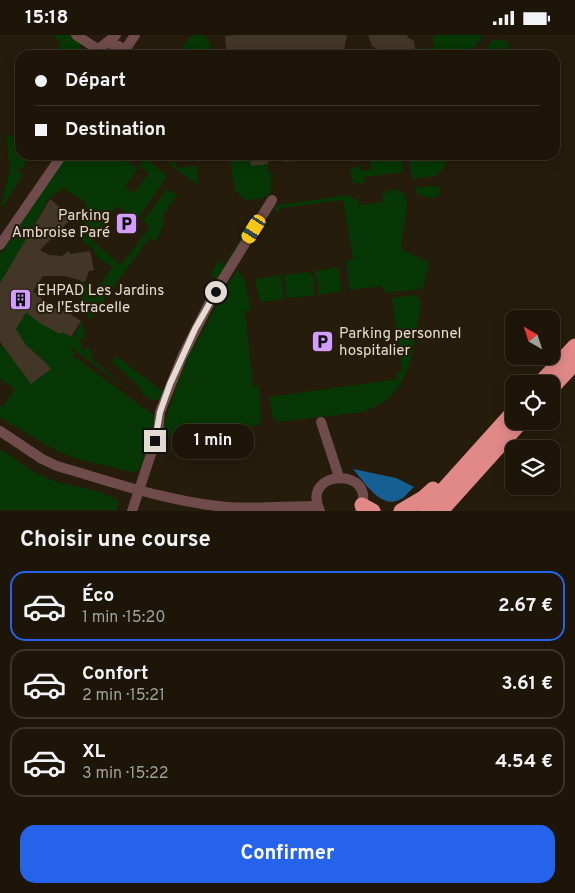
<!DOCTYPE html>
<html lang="fr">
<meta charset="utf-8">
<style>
:root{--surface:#1c1508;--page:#251e12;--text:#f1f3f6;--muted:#a09f9c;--line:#3a3429;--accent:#2563eb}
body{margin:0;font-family:Overpass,sans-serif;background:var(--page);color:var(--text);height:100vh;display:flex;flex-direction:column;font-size:19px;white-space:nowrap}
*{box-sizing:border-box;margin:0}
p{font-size:16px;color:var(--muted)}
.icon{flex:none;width:28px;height:28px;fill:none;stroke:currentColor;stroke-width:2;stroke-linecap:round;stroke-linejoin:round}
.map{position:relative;height:476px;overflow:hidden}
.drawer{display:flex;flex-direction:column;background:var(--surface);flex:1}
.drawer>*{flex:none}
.guide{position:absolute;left:15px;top:15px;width:545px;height:110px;border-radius:15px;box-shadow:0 2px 12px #0003,0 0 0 1px var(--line);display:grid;align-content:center;height:110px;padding:0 20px;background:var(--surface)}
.needle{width:32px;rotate:321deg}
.tools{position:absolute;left:505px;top:275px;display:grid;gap:10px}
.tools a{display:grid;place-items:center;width:55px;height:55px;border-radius:10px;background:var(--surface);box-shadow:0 2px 12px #0003,0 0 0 1px var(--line);font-size:25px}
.end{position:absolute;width:22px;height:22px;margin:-11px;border:6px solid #e4dcd2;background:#111;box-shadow:0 0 0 2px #111}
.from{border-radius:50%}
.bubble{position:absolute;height:35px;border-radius:15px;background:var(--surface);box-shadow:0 2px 12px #0003,0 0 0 1px var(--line);font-size:16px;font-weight:700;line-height:35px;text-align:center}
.car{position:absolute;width:15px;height:30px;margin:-15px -8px;border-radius:6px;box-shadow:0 0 4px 1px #0007;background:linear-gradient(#f5c518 24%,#345 0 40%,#f5c518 0 76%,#345 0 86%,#f5c518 0)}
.guide b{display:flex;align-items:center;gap:18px;height:48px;font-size:19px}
.guide b+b{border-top:1px solid var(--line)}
.guide i{width:12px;height:12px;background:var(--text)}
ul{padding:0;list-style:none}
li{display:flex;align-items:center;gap:15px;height:70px;margin:0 10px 8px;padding:0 10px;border:2px solid var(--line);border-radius:15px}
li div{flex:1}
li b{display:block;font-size:19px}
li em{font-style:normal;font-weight:700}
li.active{border-color:var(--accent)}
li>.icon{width:45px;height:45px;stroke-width:1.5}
h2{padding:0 20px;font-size:22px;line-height:60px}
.primary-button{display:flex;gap:10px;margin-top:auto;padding:10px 20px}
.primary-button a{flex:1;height:58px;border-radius:15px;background:var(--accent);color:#fff;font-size:20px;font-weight:700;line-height:58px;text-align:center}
.status{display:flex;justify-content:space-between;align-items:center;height:35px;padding:0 25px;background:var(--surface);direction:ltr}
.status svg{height:14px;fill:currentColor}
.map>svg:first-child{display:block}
</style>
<div class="status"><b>15:18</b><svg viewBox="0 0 49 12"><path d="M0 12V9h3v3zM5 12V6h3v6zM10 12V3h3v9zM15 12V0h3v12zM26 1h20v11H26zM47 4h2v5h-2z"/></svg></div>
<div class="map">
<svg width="575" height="476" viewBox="0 0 575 476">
<rect width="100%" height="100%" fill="#261c0b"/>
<g fill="#063704">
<path d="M51 0H69L82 9 80 12 88 20H53L61 7Z"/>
<path d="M192 0H204L210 9 211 20H177Z"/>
<path d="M433 0H483L469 20 416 18 415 14 434 13Z"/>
<path d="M496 4 509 7 507 20H481L491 7Z"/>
<path d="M6 98 20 107V120H30L22 134 20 133 17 137 23 139 3 171 1 170 10 135Z"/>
<path d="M67 120H120L137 134 125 152 134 158 149 138 139 131 144 125H148L167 141 137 185 117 171 92 206 121 230 150 192 143 186 167 154 180 162 176 161 162 181 164 183 162 186 165 187 155 207 149 203 89 285 78 248 80 246 85 247 90 263H92L112 232 96 221 94 214 82 205 87 173 85 167 63 153 49 163 25 205 26 206 0 248V220Z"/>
<path d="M384 120H401L403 137 364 142 365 148H353L350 134 360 131 361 136 371 134 370 126 384 124Z"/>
<path d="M408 120H447C445 144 432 141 412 144Z"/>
<path d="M250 122 251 131 268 129V136L271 139C273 163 270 163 246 165L235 156 230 125Z"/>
<path d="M170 127H175L176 133 197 131 198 150 169 129Z"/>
<path d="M438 151 440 154V160L433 164 417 159 415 155 418 152Z"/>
<path d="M396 154 404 158C412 178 399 195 402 215L429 227 424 250 421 254 384 258 382 251 350 255 346 227 353 225 343 165 280 173 279 179 274 174 278 170 348 160 354 164H358L359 170 383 167 382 161 387 156Z"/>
<path d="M246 192 249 194 213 253 211 252 216 243 211 239 218 226 224 230 242 202 239 200Z"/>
<path d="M338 232 342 256 317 260 319 255 315 236Z"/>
<path d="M237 234 245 246 251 275 245 276 253 352 259 350 261 384 258 390 168 401 163 392 178 346 189 320Z"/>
<path d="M310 237 315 245 313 251 315 257 313 261 287 263 284 240Z"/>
<path d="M281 240 284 264 260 267 255 244Z"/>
<path d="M413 260 417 261 421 269C412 314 414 360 363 377L277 387 272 380 269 362 398 344 397 337 402 336 392 263Z"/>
<path d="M22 274 60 299 62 297 72 303 82 287 86 302 80 304 82 315 89 313 93 325 132 359 71 312 70 314 75 318 73 321 156 382 142 431 136 437 128 436 80 425 57 416 0 382V370L3 372 15 354 0 344V313L2 310 31 349 51 334 44 325 24 310 13 289Z"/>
<path d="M116 321 161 355 163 359 160 365H152L140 357 142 354 112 327Z"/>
<path d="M0 414C15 423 31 437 49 444 72 453 98 452 118 466L117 475H0Z"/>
</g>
<path fill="#155f93" d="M353 434 396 443 414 452C409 456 405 463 399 465 380 474 364 446 353 434Z"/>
<g fill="#423726">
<path d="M234 0H347L343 20H227L225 1Z"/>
<path d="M368 0H408L407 2 414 6 416 20H386L372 11Z"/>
<path d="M249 120H267L268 129 251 131Z"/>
<path d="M283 120H307V125L284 127Z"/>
<path d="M50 164 61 173 59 175 70 185 40 215 49 220 62 221 68 216 70 219 90 216 94 235 89 236 85 247 65 241H43L33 256 52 272 70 279 81 286 71 302 62 297 60 299 38 287 26 277 16 294 25 309 46 328 51 334 31 349 0 307V248Z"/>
</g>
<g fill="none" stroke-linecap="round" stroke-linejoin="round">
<g stroke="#6f4c4b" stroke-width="10">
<path d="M76 0 99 15"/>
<path d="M108 8 119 11 124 20"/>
<path d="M123 18 135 0"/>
<path d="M97 20 100 13 116 0"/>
<path d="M0 210 62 120"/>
<path d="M321 387 339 442"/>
<path d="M0 396 42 424 57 431C113 447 168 467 227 472 258 474 287 471 318 471"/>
<path d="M132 476 158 398 160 377 182 322 215 257 272 165"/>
<path d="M320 476C299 433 380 432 360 475"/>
</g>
<g stroke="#e18988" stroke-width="15">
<path d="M539 349 575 311"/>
<path d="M551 354 575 328"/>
<path d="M362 470 373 476"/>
<path d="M401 476 423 463 433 454"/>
<path d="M424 476 514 376"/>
<path d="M441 476 522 386"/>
</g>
</g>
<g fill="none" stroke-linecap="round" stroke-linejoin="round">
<path stroke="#e4dcd2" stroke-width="6" d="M155 406 160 377 170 349 195 294 216 257"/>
</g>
<defs>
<symbol id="parking-square" viewBox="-11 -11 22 22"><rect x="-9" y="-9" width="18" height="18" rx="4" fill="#d19dfe" stroke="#261c0b"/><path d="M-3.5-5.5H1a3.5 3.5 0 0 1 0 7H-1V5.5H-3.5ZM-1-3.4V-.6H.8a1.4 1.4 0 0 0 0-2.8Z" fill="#111"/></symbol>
<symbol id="building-square" viewBox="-11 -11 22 22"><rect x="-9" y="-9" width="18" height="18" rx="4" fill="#d19dfe" stroke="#261c0b"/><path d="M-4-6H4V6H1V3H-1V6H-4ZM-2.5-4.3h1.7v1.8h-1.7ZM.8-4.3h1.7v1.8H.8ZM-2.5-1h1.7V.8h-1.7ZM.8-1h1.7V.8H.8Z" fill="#111"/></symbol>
</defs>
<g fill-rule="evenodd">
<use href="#parking-square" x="114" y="176" width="25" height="25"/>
<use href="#building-square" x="8" y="252" width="25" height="25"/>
<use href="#parking-square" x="310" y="294" width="25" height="25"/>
</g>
<g text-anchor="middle" stroke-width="4" stroke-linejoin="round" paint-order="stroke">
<g font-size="15" fill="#e4dcd2" stroke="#261c0b" text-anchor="start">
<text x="110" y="185" text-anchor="end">Parking<tspan x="110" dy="17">Ambroise Paré</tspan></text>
<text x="37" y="260">EHPAD Les Jardins<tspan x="37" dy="17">de l'Estracelle</tspan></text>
<text x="339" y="303">Parking personnel<tspan x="339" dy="17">hospitalier</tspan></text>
</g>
</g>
</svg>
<div class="tools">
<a><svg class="needle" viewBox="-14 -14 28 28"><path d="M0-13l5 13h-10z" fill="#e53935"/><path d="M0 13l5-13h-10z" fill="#a09f9c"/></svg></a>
<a><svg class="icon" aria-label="locate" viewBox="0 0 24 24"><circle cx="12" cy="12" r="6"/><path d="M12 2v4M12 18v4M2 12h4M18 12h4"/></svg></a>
<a><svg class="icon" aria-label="layers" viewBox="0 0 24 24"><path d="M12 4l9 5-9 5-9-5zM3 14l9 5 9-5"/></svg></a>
</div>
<i class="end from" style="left:216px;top:257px"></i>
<i class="end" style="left:155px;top:406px"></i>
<div class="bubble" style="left:172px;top:389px;width:82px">1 min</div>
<i class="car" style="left:254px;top:194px;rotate:212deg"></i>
<div class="guide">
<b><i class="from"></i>Départ</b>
<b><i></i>Destination</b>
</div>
</div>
<section class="drawer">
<h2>Choisir une course</h2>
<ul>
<li class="active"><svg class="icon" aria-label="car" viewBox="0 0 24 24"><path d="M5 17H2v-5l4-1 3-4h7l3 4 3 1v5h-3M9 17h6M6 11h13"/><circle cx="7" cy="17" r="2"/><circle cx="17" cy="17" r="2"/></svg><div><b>Éco</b><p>1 min · 15:20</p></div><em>2.67 €</em></li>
<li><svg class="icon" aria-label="car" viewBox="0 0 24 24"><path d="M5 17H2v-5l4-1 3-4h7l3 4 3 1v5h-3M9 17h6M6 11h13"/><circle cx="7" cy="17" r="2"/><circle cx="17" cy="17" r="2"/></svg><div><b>Confort</b><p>2 min · 15:21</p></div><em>3.61 €</em></li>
<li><svg class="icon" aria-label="car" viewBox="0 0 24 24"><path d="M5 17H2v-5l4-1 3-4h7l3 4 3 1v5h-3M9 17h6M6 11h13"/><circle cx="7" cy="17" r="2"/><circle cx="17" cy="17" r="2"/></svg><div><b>XL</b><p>3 min · 15:22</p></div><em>4.54 €</em></li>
</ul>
<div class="primary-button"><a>Confirmer</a></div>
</section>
